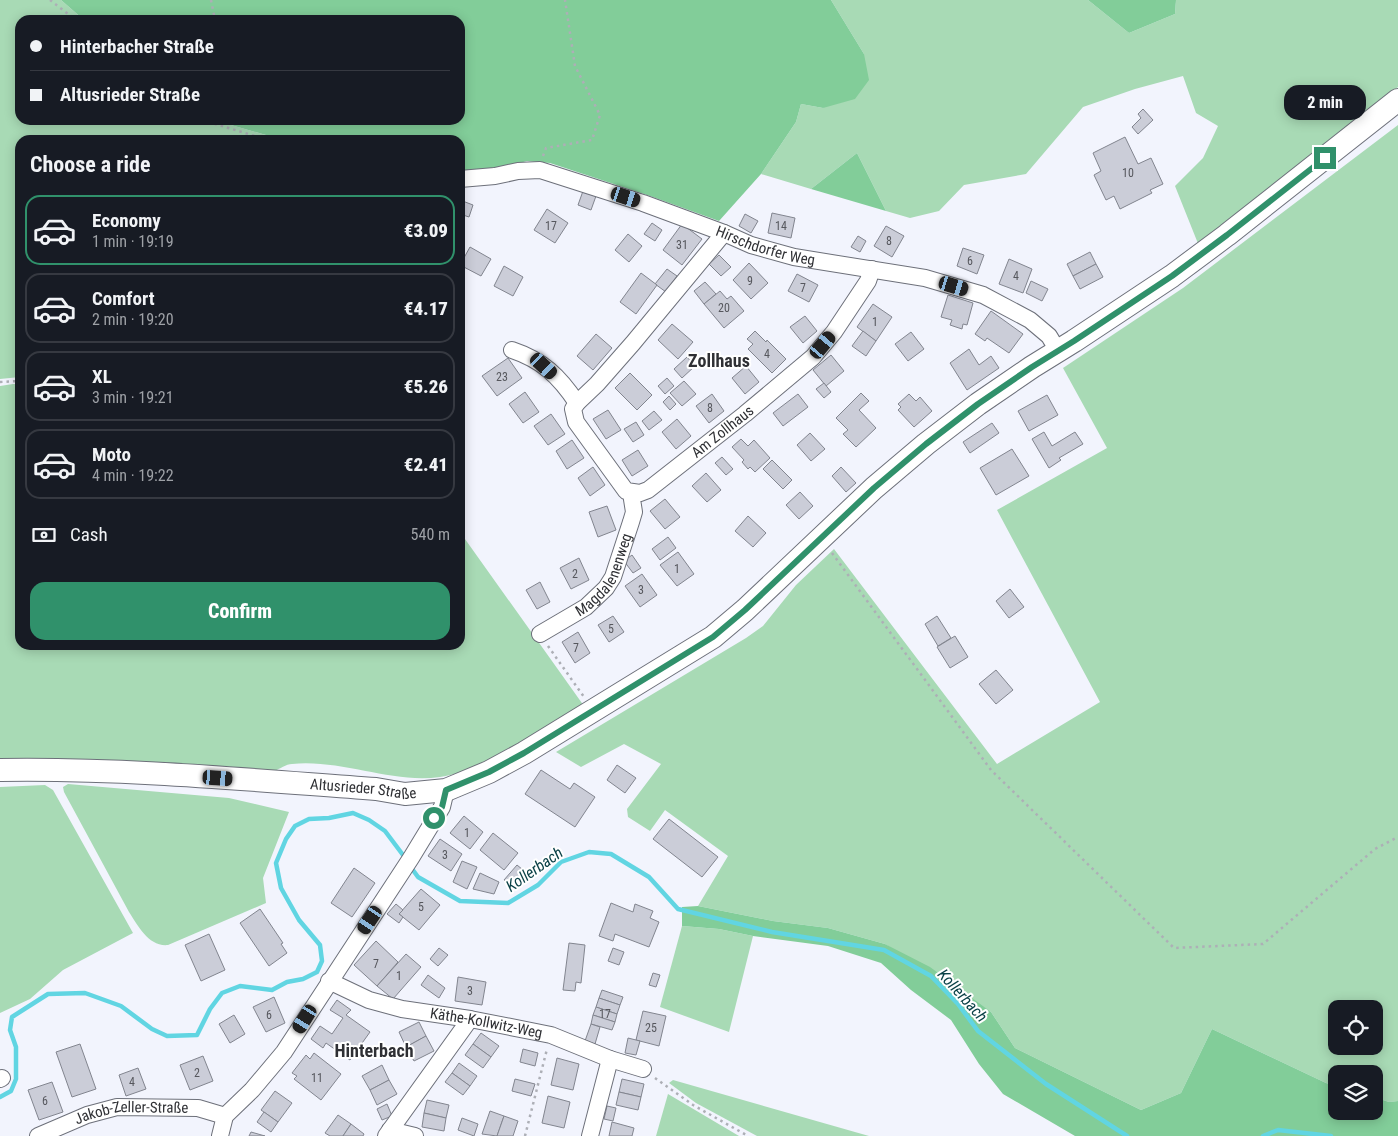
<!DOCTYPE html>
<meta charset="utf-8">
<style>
:root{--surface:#171b24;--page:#242831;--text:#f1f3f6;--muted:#9ea1a6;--line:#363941;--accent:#30916b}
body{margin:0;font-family:"Roboto Condensed",sans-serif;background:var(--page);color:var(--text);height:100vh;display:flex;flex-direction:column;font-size:19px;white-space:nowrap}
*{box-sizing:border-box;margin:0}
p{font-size:16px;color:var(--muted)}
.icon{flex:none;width:28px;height:28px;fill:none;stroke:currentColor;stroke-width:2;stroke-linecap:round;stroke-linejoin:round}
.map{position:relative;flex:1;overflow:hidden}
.side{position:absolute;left:15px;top:135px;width:450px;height:515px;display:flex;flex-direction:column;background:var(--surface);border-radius:15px;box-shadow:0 2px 12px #0003}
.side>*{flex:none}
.banner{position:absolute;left:15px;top:15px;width:450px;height:110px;border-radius:15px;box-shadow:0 2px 12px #0003;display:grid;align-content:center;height:110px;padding:0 15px;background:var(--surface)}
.controls{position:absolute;left:1328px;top:1000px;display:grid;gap:10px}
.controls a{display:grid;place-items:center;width:55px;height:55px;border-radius:10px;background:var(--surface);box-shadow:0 2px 12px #0003;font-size:25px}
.end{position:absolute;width:22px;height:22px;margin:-11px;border:6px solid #30916b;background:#fff;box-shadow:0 0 0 2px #fff}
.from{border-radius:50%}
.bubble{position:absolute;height:35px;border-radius:15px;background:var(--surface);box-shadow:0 2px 12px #0003;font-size:16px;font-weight:800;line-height:35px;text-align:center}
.car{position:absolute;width:15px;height:30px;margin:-15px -8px;border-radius:6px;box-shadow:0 0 4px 1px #0007;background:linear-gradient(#222 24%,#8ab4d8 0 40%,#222 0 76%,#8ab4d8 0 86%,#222 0)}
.banner b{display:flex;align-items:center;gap:18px;height:48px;font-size:19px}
.banner b+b{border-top:1px solid var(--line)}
.banner i{width:12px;height:12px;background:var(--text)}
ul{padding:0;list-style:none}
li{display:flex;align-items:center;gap:15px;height:70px;margin:0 10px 8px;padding:0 5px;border:2px solid var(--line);border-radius:15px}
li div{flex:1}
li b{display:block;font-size:19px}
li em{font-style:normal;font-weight:800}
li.current{border-color:var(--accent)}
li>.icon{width:45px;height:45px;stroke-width:1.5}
h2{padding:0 15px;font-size:22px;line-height:60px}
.pay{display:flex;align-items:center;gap:12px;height:55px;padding:0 15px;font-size:19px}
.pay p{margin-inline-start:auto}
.primary-button{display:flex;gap:10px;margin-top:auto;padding:10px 15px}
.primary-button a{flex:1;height:58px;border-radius:15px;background:var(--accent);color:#fff;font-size:20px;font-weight:800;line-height:58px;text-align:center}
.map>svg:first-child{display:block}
</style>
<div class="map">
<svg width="1398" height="1136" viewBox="0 0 1398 1136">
<rect width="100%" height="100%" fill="#f2f4fd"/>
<g fill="#a8dab5" fill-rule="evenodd">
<path d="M0 0H61L84 20H20V120H214L283 140H20V377L0 379Z"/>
<path d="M831 0H1088L1129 33 1175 14 1176 0H1398V87L1222 229 1199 246 1175 186 1203 158 1218 126 1196 113 1183 76 1135 89 1083 107 1026 174 964 185 939 211 910 218 886 211 857 153 811 189 761 174 796 122 801 104 823 108 864 54Z"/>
<path d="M1398 125V1101L1389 1102 1374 1097V1074H1336V1086L1326 1083 1212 1029 1181 1093 1141 1110 1015 1048 991 1012 885 944 828 928 773 921 698 906 728 856 665 810 650 831 628 817 627 809 661 764 624 744 581 767 556 752 746 638 763 626 796 585 834 549 997 764 1100 702 997 510 1107 448 1063 368 1183 288ZM1336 1009H1374V1046H1336Z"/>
<path d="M13 384H20V645H460V532L584 706C543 730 487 770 440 777 392 784 342 759 292 764 286 764 280 769 274 771L0 762V386Z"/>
<path d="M68 784 229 798 289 812 263 878 266 903 168 945C149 947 138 926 129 912L64 792 63 787Z"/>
<path d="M45 785 53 790 133 933 63 970 30 999 0 1013V787Z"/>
<path d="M682 926 719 929 753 936 729 1032 660 1007Z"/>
<path d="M673 1080 869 1136H757L696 1103 669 1083Z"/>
<path d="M668 1094 739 1136H656Z"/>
</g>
<g fill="#82cd99">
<path d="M61 0H831L864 54 869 80 855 99 823 108 801 104 796 122 761 174 719 221 650 196 550 163 527 161 493 170 460 174V140H283L214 120H460V20H84Z"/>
<path d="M1088 0H1176L1175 14 1129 33Z"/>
<path d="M857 153 886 211 811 189Z"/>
<path d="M698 906 773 921 828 928 885 944 930 967 991 1012 1015 1048 1141 1110 1181 1093 1212 1029 1326 1083 1336 1086V1111H1374V1097L1389 1102 1398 1101V1136H1075L1003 1094 979 1064 951 1020 911 990 881 963 828 946 753 936 719 929 682 926V907Z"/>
</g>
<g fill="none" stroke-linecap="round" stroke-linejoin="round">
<g stroke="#61d5e2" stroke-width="4.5">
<path d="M410 866 418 877 460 901 508 903 538 885 561 862 589 852 611 854 649 877 678 909 772 932 884 950 931 976 958 1004 978 1031 1046 1084 1127 1136"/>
<path d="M0 1097 11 1091 16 1079V1047L10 1030 12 1017 48 994 85 993 121 1006 152 1029 167 1036 197 1035 210 1009 222 993 240 986 272 990 287 982 303 979 317 972 322 961 320 945 299 920 281 888 276 863 286 839 295 826 309 819 329 818 353 813 369 820 385 831 406 859"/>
<path d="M1263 1136 1278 1130 1331 1136"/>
</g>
</g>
<g fill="#cbcdd8" stroke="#82858f">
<path d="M1143 109 1153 120 1138 134 1132 127 1141 118 1138 114Z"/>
<path d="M1125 137 1138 164 1151 158 1163 184 1150 190 1152 193 1120 209 1114 196 1106 200 1094 175 1101 171 1093 153Z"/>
<path d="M583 191 596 196 591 210 578 205Z"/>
<path d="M460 200 473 205 469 217 460 214Z"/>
<path d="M547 209 568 223 555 243 534 230Z"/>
<path d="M772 213 795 218 791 238 768 233Z"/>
<path d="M745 214 758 221 751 233 739 226Z"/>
<path d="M652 223 662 230 655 241 644 234Z"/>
<path d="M682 224 702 239 682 265 663 250Z"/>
<path d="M886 226 904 236 892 257 874 246Z"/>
<path d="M628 234 642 246 629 262 615 250Z"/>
<path d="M858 236 866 241 860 252 851 247Z"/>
<path d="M470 247 491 259 481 276 460 265Z"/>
<path d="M963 248 984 255 977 274 957 266Z"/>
<path d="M1090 252 1096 264 1073 276 1067 264Z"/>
<path d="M719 255 731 267 721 276 709 264Z"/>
<path d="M1009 259 1032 269 1023 293 999 284Z"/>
<path d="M749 263 768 283 751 299 733 280Z"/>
<path d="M1096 264 1103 277 1080 289 1073 276Z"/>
<path d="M504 266 523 277 513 296 494 286Z"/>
<path d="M667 269 677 276 666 292 655 284Z"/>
<path d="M641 273 657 285 636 314 620 302Z"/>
<path d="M797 274 818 285 809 302 788 291Z"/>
<path d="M1031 281 1048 289 1042 301 1026 293Z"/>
<path d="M705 282 716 294 704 304 694 291Z"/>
<path d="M720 291 727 299 731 296 744 311 724 328 704 304Z"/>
<path d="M948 295 973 303 967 325 963 324 962 329 950 325 952 320 941 317Z"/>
<path d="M873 304 892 317 876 341 857 327Z"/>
<path d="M991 311 1023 334 1009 353 987 338 985 341 975 334Z"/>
<path d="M805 316 817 331 803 343 790 327Z"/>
<path d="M672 324 693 342 678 359 658 340Z"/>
<path d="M755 331 766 342 767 340 786 359 772 373 748 349 753 344 747 339Z"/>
<path d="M863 331 876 341 866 356 852 346Z"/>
<path d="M911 332 924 349 908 361 895 344Z"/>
<path d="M596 334 612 348 593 370 577 356Z"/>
<path d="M969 349 979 365 991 356 999 368 967 390 950 363Z"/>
<path d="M831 355 844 371 826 386 813 370Z"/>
<path d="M687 357 695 366 682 378 674 369Z"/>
<path d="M508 358 522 378 497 396 482 376Z"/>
<path d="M746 366 759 382 745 394 732 378Z"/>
<path d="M630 373 652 395 637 410 615 388Z"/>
<path d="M667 378 674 386 665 394 658 386Z"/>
<path d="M684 381 696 394 682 406 670 393Z"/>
<path d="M824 383 831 392 824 398 816 389Z"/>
<path d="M525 392 539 412 523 423 509 404Z"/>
<path d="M861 393 869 401 859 410 876 428 856 447 843 434 848 430 836 418Z"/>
<path d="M712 394 724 411 709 423 696 406Z"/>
<path d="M798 394 808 407 783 426 773 413Z"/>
<path d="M909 394 916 401 920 397 932 411 914 427 898 410 901 407 898 404Z"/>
<path d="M1047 395 1058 415 1029 431 1018 411Z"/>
<path d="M669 396 676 404 670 410 663 402Z"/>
<path d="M608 410 621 430 606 439 593 419Z"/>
<path d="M654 411 662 420 649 430 642 421Z"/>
<path d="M551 414 565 434 548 445 534 426Z"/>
<path d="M677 419 691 436 676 449 662 432Z"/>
<path d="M636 422 644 435 633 442 624 429Z"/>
<path d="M992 423 999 433 970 453 963 442Z"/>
<path d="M1044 432 1052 446 1075 432 1083 444 1059 458 1061 460 1049 468 1032 439Z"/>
<path d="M810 433 825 449 811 461 797 445Z"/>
<path d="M741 439 748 446 754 440 770 458 755 472 750 467 748 469 742 462 744 460 732 447Z"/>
<path d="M572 440 584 458 567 469 556 451Z"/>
<path d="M1012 449 1029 476 996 495 980 468Z"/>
<path d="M638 450 648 466 632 476 622 460Z"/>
<path d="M722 457 733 469 726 475 715 463Z"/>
<path d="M772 460 792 480 783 489 763 469Z"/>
<path d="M593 467 605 485 590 496 578 478Z"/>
<path d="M841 467 856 483 846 492 832 476Z"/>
<path d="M706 473 721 490 707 502 692 486Z"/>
<path d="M800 492 813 506 799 519 786 505Z"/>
<path d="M665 499 680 517 665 529 650 511Z"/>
<path d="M607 506 616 530 598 537 589 512Z"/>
<path d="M748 516 766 533 753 547 735 531Z"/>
<path d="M668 537 676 548 660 560 652 549Z"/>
<path d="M678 552 694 574 677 586 660 565Z"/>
<path d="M632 555 641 568 633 573 624 561Z"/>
<path d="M579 558 589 580 571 589 560 568Z"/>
<path d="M642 574 657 595 640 607 625 586Z"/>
<path d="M540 582 550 602 537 609 526 590Z"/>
<path d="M1010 589 1024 607 1009 618 996 601Z"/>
<path d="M613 616 624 632 609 642 598 625Z"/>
<path d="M937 616 951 638 938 646 925 624Z"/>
<path d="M578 632 590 653 575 663 562 642Z"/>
<path d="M955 636 968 657 950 668 937 647Z"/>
<path d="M996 670 1013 690 996 704 979 684Z"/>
<path d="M617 765 636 778 625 793 607 780Z"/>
<path d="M541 770 570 789 574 783 595 797 575 827 525 794Z"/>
<path d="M464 816 483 832 470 849 450 833Z"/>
<path d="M669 819 718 857 702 877 653 839Z"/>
<path d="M493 833 518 853 504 870 480 850Z"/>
<path d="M440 839 462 854 451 871 428 856Z"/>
<path d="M462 861 477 867 467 889 453 882Z"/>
<path d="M517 865 528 874 516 889 504 880Z"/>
<path d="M354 868 375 883 352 917 331 903Z"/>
<path d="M480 873 499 882 494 894 473 889Z"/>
<path d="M421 889 440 905 419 930 399 914Z"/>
<path d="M611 903 633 912 635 904 653 911 650 918 659 922 649 947 615 934 613 941 599 936Z"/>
<path d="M396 904 403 910 399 914 403 917 399 923 387 914Z"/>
<path d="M260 909 283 943 281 944 287 953 269 966 240 923Z"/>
<path d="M209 934 225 970 201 981 185 945Z"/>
<path d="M376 941 398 962 377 986 354 965Z"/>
<path d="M569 943 585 945 581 983 576 982 575 991 563 990Z"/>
<path d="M439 948 448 955 438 966 430 959Z"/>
<path d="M613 948 624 952 619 965 608 961Z"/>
<path d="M406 954 421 967 393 999 377 986Z"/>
<path d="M653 973 660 975 656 987 649 985Z"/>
<path d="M428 975 445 988 439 998 421 985Z"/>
<path d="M458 977 486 982 482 1005 455 1001Z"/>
<path d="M602 990 623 997 620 1005 599 998Z"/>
<path d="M274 997 285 1023 266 1032 253 1007Z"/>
<path d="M599 998 620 1005 617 1014 596 1007Z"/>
<path d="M337 1000 351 1010 346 1015 370 1032 350 1060 326 1043 323 1048 311 1039 320 1026 332 1034 343 1018 330 1010Z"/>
<path d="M596 1007 617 1014 615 1022 593 1015Z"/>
<path d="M643 1011 666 1016 659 1046 636 1040Z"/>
<path d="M234 1015 245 1034 230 1043 219 1024Z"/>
<path d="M593 1015 615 1022 612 1030 591 1024Z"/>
<path d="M419 1022 426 1036 406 1047 399 1032Z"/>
<path d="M591 1024 600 1027 595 1044 585 1041Z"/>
<path d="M481 1033 499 1046 491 1057 473 1044Z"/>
<path d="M426 1036 434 1051 414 1061 406 1047Z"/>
<path d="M628 1038 640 1041 636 1055 625 1053Z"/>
<path d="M80 1044 96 1089 72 1097 56 1052Z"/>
<path d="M473 1044 491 1057 483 1068 465 1055Z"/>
<path d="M523 1049 538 1053 535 1066 520 1062Z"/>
<path d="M314 1053 341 1074 321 1100 294 1079 297 1076 292 1073 306 1055 310 1059Z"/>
<path d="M203 1056 213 1081 190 1090 180 1065Z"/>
<path d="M557 1058 579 1064 573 1090 551 1085Z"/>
<path d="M459 1063 477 1076 470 1086 452 1073Z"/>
<path d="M382 1065 389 1080 370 1090 362 1076Z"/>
<path d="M138 1068 146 1089 126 1096 119 1075Z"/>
<path d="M452 1073 470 1086 463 1095 445 1082Z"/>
<path d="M515 1079 535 1084 531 1096 512 1091Z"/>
<path d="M622 1079 644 1084 641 1097 619 1092Z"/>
<path d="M389 1080 397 1094 377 1105 370 1090Z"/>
<path d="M52 1082 63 1112 39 1120 28 1090Z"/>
<path d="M275 1091 292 1103 278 1122 261 1110Z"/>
<path d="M619 1092 641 1097 638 1110 616 1105Z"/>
<path d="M548 1096 570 1102 564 1128 542 1123Z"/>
<path d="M427 1100 449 1105 446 1118 424 1113Z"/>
<path d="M387 1104 392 1116 382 1120 377 1109Z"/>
<path d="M607 1106 616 1108 613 1121 604 1119Z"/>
<path d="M490 1111 504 1116 497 1136 482 1134Z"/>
<path d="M264 1112 278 1122 271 1132 257 1122Z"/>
<path d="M424 1113 446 1118 444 1131 422 1127Z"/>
<path d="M338 1115 351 1124 343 1136H330L325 1133Z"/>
<path d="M504 1116 518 1121 513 1136H497Z"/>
<path d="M462 1118 478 1124 474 1136 458 1130Z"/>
<path d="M612 1122 634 1128 632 1136H609Z"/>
<path d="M351 1124 364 1134 363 1136H343Z"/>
<path d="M251 1132 265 1136H249Z"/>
</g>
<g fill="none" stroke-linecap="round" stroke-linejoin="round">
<defs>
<g id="street">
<path id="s1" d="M460 179 495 176 518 171 540 170 643 203 724 233 751 245 794 257 925 278 983 295 1030 320 1049 336 1058 351"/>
<path id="s2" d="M724 233 633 343 597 384 577 403 573 409 576 422 626 491 640 493 648 490 745 414 813 357 834 332 868 281 872 269"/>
<path d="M512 350C542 360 559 376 577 403"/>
<path id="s3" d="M540 634 586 607 606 588 613 577 631 522 634 512 631 493"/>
<path id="s4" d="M329 981 369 1000 402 1009 470 1019 551 1035 610 1059 643 1069"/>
<path d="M0 1079 2 1078"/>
<path d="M390 1130 415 1136"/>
<path id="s5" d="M38 1136 87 1115 117 1107 198 1108 225 1116"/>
<path d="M220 1136 225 1116 252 1090 284 1052 411 858 442 807 446 790"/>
<path d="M386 1136 470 1019"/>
<path d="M590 1136 610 1059"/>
</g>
<g id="secondary">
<path id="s6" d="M0 770C125 768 251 780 376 789L405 794 446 790 489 772 524 753 713 637 745 610 874 488 926 444 978 404 1032 367 1074 341 1172 276 1227 235 1398 100"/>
</g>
</defs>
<use href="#street" stroke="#6d707a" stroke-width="18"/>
<use href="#secondary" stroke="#6d707a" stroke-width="24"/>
<g stroke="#adafb6" stroke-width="2.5" stroke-dasharray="2.5 4" stroke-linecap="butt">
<path d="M50 0 76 20"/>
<path d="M211 0 215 20"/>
<path d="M202 120 268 140"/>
<path d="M543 156 546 148 592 140 600 115 575 66 565 0"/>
<path d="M0 382 20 381"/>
<path d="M832 553 991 770 1174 948 1263 944 1375 849 1398 837"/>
<path d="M548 646 584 697"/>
<path d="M655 1078 693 1105 748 1136"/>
<path d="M525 1136 547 1049"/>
</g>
<use href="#street" stroke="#fff" stroke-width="16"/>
<use href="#secondary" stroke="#fff" stroke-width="22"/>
</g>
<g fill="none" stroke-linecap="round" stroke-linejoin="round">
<path stroke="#30916b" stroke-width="6" d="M434 818 442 807 446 790 489 772 524 753 713 637 745 610 874 488 926 444 978 404 1032 367 1074 341 1172 276 1227 235 1325 158"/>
</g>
<g text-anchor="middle" stroke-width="4" stroke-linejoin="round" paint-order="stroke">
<g font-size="12" fill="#56575d">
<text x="1128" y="177">10</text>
<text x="551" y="230">17</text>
<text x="781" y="230">14</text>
<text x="889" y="245">8</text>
<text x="682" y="249">31</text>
<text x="970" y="265">6</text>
<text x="1016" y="280">4</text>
<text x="750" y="285">9</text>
<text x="803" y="292">7</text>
<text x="724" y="312">20</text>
<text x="875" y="326">1</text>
<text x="767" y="358">4</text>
<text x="502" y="381">23</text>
<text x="710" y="412">8</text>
<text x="677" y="573">1</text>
<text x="575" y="578">2</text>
<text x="641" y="594">3</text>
<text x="611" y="633">5</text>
<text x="576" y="652">7</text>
<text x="467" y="837">1</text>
<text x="445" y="859">3</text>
<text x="421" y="911">5</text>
<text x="376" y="968">7</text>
<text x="399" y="980">1</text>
<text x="470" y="995">3</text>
<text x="605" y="1018">17</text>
<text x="269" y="1019">6</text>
<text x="651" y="1032">25</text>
<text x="197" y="1077">2</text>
<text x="317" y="1082">11</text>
<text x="132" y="1086">4</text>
<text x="45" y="1105">6</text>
</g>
<g font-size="15" fill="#2f3034" stroke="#fff">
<text dy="5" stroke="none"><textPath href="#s1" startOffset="319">Hirschdorfer Weg</textPath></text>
<text dy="5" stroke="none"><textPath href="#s2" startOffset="448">Am Zollhaus</textPath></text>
<text dy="5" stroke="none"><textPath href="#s3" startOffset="91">Magdalenenweg</textPath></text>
<text dy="5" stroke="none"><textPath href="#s6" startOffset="364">Altusrieder Straße</textPath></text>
<text dy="5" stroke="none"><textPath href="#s4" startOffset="164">Käthe-Kollwitz-Weg</textPath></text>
<text dy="5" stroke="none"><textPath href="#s5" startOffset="98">Jakob-Zeller-Straße</textPath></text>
</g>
<g font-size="16" font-style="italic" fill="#0a4147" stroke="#fff">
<text transform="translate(534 869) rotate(-35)" y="6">Kollerbach</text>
<text transform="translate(963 995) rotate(48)" y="6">Kollerbach</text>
</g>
<g font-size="18" font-weight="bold" fill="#2f3034" stroke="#fff">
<text x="719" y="367">Zollhaus</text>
<text x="374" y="1057">Hinterbach</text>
</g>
</g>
</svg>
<div class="controls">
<a><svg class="icon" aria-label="locate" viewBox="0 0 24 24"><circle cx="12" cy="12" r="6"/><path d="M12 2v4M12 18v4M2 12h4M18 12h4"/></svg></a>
<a><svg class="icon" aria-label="layers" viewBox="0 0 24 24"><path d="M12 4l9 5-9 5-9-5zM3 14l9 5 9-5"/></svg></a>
</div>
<i class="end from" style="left:434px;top:818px"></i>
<i class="end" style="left:1325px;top:158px"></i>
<div class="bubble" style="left:1284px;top:85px;width:82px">2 min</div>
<i class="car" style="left:626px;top:197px;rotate:108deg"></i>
<i class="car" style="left:954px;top:286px;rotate:107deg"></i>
<i class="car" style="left:823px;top:345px;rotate:40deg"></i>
<i class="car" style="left:544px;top:366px;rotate:133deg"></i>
<i class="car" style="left:218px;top:778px;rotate:94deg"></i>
<i class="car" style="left:370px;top:920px;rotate:214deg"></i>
<i class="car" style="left:305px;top:1019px;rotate:212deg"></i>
<div class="banner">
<b><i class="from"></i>Hinterbacher Straße</b>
<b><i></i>Altusrieder Straße</b>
</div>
<section class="side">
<h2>Choose a ride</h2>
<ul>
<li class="current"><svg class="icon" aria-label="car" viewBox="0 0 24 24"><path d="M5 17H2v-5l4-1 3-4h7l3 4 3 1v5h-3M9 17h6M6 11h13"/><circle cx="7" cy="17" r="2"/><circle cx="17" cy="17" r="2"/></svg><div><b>Economy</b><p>1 min · 19:19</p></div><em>€3.09</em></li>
<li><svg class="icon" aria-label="car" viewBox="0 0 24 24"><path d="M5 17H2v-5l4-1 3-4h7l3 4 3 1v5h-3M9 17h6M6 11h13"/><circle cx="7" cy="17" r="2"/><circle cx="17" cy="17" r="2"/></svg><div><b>Comfort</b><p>2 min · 19:20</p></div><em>€4.17</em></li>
<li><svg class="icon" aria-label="car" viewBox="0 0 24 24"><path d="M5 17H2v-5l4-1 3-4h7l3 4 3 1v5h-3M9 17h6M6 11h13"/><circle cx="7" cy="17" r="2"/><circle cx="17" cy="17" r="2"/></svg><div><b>XL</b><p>3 min · 19:21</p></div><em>€5.26</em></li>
<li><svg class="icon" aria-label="car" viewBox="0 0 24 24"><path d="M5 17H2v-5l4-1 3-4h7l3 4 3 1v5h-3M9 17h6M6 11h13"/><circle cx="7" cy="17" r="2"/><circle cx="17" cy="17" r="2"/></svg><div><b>Moto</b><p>4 min · 19:22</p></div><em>€2.41</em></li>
</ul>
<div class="pay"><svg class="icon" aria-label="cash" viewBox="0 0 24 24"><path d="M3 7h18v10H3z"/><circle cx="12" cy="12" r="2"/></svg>Cash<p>540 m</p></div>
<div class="primary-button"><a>Confirm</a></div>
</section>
</div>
